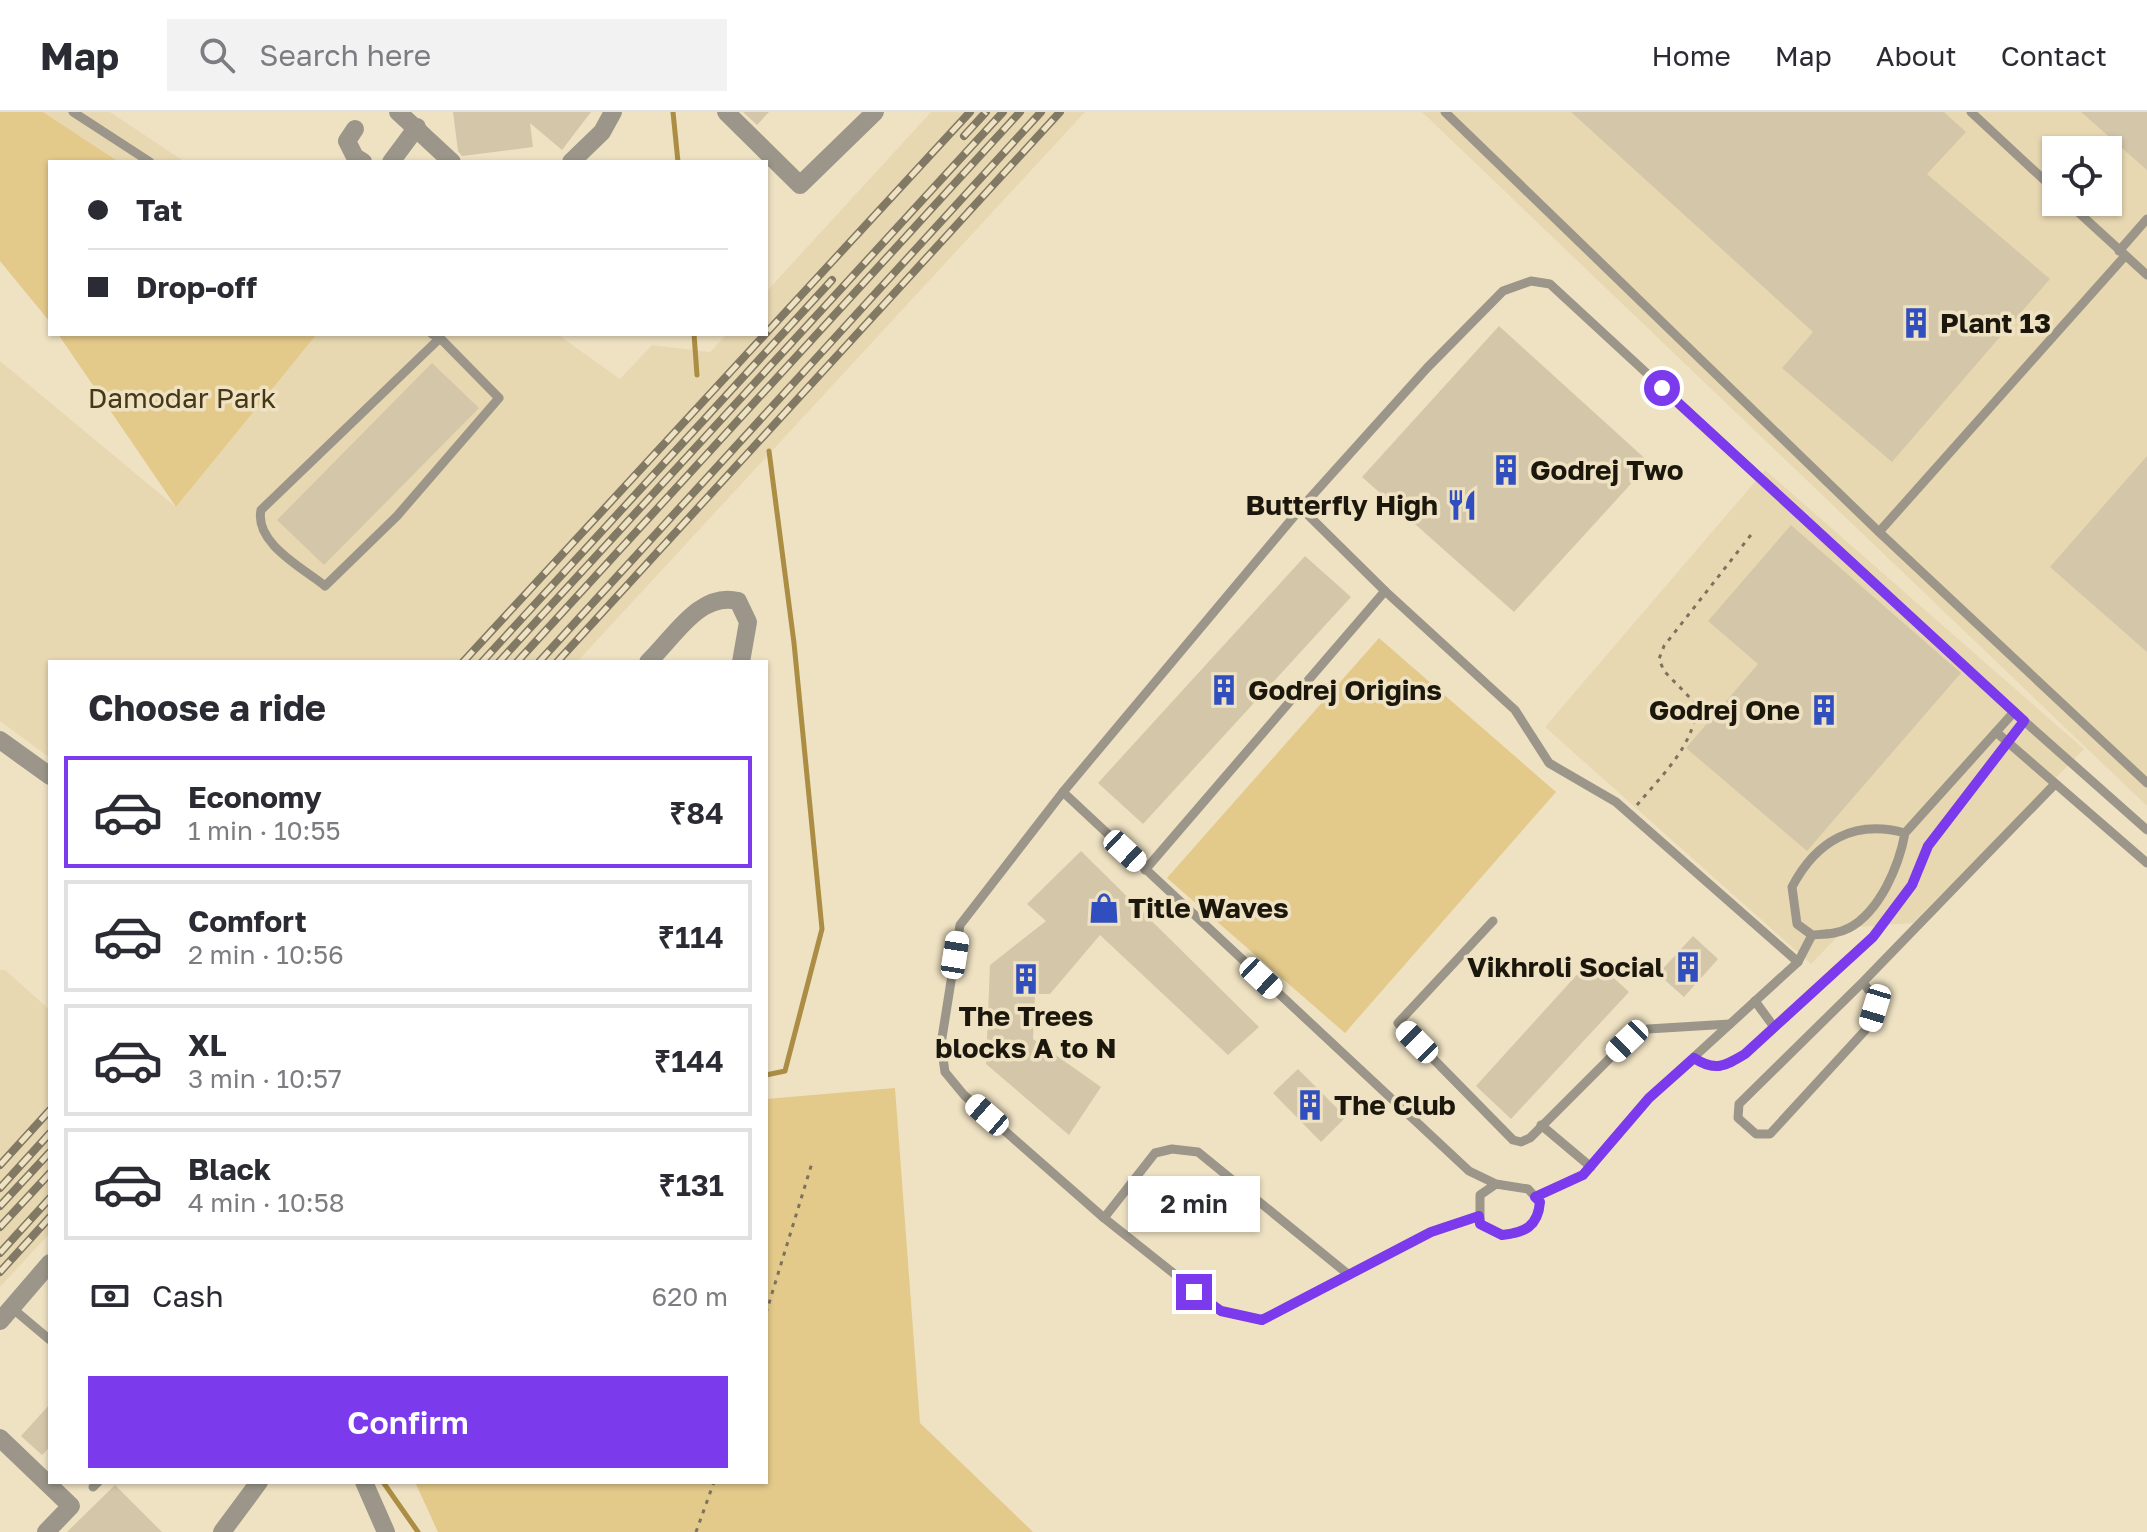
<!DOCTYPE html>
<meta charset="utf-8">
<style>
:root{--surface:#fff;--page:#f2f2f3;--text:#2b2b33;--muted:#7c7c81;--line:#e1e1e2;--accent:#7c3aed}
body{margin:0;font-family:"Golos Text",sans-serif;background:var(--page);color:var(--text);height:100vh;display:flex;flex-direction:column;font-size:30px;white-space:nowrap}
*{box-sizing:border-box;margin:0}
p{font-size:26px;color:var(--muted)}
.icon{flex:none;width:44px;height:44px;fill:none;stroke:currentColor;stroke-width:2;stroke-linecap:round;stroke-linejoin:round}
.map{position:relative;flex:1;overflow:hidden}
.panel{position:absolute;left:48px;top:548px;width:720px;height:824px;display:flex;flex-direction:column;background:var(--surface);border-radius:0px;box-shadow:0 2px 6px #0004}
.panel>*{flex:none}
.top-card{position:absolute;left:48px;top:48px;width:720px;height:176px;border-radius:0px;box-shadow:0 2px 6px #0004;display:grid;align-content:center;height:176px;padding:0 40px;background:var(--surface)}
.tools{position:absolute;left:2042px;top:24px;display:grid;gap:16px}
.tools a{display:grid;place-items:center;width:80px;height:80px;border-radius:0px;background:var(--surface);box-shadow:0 2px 6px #0004;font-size:40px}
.end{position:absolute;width:36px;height:36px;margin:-18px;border:10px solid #7c3aed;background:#fff;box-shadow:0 0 0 4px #fff}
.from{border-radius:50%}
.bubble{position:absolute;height:56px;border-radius:0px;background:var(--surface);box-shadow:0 2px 6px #0004;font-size:26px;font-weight:600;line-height:56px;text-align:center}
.car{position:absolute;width:24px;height:48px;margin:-24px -12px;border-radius:10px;box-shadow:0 0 6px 2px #0007;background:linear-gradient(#fff 24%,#345 0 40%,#fff 0 76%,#345 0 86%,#fff 0)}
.top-card b{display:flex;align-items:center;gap:28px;height:76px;font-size:30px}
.top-card b+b{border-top:2px solid var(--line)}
.top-card i{width:20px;height:20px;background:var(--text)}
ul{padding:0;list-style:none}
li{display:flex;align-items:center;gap:24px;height:112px;margin:0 16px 12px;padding:0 24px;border:4px solid var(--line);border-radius:0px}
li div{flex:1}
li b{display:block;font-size:30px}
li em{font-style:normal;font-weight:600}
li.selected{border-color:var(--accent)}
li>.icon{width:72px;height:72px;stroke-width:1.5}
h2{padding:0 40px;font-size:36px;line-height:96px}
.pay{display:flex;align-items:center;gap:20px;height:88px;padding:0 40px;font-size:30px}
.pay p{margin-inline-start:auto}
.cta{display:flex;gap:16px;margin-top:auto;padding:16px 40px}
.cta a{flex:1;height:92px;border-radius:0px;background:var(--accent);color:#fff;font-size:32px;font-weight:600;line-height:92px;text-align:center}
header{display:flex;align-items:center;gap:48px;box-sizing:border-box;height:112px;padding:0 40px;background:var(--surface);border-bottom:2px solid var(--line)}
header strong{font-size:38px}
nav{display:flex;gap:44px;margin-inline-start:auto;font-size:28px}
.search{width:560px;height:72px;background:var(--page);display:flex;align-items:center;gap:20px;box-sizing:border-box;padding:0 28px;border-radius:0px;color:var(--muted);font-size:30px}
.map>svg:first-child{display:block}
</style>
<header>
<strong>Map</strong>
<div class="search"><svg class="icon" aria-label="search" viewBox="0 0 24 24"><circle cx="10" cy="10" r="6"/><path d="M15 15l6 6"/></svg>Search here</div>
<nav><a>Home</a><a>Map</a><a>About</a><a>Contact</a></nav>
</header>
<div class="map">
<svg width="2147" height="1420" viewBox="0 0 2147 1420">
<rect width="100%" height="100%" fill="#efe2c3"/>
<g fill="#e8d8b2" fill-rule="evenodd">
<path d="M43 0H110L185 50H119Z"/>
<path d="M931 0H1085L577 550H50V646L0 609V249L176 395 317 222H557L620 267 652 233 710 240 727 222H766V180Z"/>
<path d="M1422 0H2147V694ZM2056 38H2108V90H2056Z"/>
<path d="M1765 358 2084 637 1913 811 1846 816 1811 852 1545 615Z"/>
<path d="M0 858H5L50 898V1121L0 1175Z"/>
</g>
<g fill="#e3c98a">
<path d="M0 0H43L119 50H50V210L0 149Z"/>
<path d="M58 222H317L176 395Z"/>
<path d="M1379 526 1556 680 1345 921 1167 766Z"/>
<path d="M895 976 920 1311 1033 1420H438L415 1370H766V987Z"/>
</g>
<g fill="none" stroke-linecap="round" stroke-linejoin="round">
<g stroke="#ab8e43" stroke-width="5">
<path d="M673 0 678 50"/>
<path d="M694 222 697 263"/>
<path d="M766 963 785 959 822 817 794 531 769 339"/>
<path d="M383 1370 418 1420"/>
</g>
</g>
<g fill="#d4c7a9">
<path d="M453 0H591L562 38 530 11 533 35 462 44 458 39Z"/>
<path d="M743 0H769L757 13Z"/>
<path d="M1571 0H1944L1966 20 1927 62 2050 167 1892 350 1782 256 1813 220Z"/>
<path d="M2081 0H2147V58Z"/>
<path d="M1499 214 1650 351 1514 500 1362 365Z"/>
<path d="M432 251 479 296 324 453 277 408Z"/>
<path d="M2147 344V540L2050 455Z"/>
<path d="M1791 413 1961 561 1807 739 1686 636 1758 552 1708 509Z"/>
<path d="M1305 444 1351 485 1143 712 1098 671Z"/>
<path d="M1081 739 1259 915 1228 943 1100 823 1050 882H1035L1033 927 1101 975 1069 1023 986 952 990 853 1046 809 1027 792Z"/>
<path d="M1693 824 1718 847 1684 885 1658 862Z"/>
<path d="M1592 846 1629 880 1511 1007 1476 974Z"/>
<path d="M1298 957 1346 1005 1321 1030 1273 981Z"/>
<path d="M50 1292V1335L42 1343 21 1324Z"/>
<path d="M115 1373 162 1420H67Z"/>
</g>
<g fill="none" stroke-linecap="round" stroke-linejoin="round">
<g stroke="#7c735f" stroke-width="3" stroke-dasharray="4 6" stroke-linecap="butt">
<path d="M1637 693C1662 663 1694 634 1697 593L1664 559 1659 547 1664 534 1754 419"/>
<path d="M766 1201 812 1051"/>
<path d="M696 1420 714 1370"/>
</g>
<g stroke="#9b9689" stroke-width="9">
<path d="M73 0 150 50"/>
<path d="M1445 0 1879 420 2147 671"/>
<path d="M1971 0 2056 79"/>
<path d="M2067 90 2147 163"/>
<path d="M2119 139 2147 107"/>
<path d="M432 222 440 226 499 286 397 404 325 474C303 456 254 431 261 398L440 226"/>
<path d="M1301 396 1385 479 1515 598 1549 651 1616 690 1798 850"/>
<path d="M1879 420 2125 144"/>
<path d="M1996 620 2147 751"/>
<path d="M1063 680 1301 396 1427 256 1503 179 1531 169 1550 172 2014 600 2147 718"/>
<path d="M1905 721C1854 707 1816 729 1792 775L1797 812 1812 823C1825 822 1838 822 1849 816 1880 799 1899 754 1905 721L2014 600"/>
<path d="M1145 758 1385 479"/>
<path d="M1493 809 1398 911 1513 1028 1521 1030 1530 1026 1627 929 1648 917 1730 912"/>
<path d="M1863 870 1874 886 1870 913 1770 1022H1756L1738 1006 1739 992 1863 870 2055 672"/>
<path d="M1755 889 1774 915"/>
<path d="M1694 946C1715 960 1725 955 1745 942L1873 825 1912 773 1928 734 2024 609"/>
<path d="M1541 1013 1591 1055"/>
<path d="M1535 1085 1583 1063 1649 986 1798 850 1812 823"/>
<path d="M1479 1104 1431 1120 1262 1208 1221 1199 1104 1106 964 983 945 960 941 932 960 813 1063 680 1469 1059 1496 1072 1528 1077 1540 1090C1538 1114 1525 1121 1502 1123L1480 1112V1083L1496 1072"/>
<path d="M1104 1106 1155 1041 1172 1037 1198 1040 1349 1163"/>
<path d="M12 1196 50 1228"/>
<path d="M93 1375 98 1370"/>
</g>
<g stroke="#9b9689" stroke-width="18">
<path d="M398 0 452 50"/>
<path d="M726 0 800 73 875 0"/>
<path d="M355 17 347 29 355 45 363 50"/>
<path d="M391 50 417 15"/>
<path d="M571 50 602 20 613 0"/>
<path d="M648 550C673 527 699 479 738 489L748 510 741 550"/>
<path d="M0 628 50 664"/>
<path d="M0 1209 50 1151"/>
<path d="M0 1326 71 1394 46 1420"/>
<path d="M364 1370 386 1420"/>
<path d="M222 1420 259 1370"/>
</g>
<defs>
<g id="rail">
<path d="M964 24 986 0"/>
<path d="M463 550 970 0"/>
<path d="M482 550 832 168"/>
<path d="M499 550 1003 0"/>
<path d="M517 550 1020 0"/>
<path d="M539 550 1041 0"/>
<path d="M557 550 1060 0"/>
<path d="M0 1053 50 998"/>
<path d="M0 1076 50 1021"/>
<path d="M0 1094 50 1040"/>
<path d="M0 1115 50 1061"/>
<path d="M0 1141 50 1086"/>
<path d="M0 1160 50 1105"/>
</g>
</defs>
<use href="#rail" stroke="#817964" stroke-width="8"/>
<use href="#rail" stroke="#efe2c3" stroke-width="5" stroke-dasharray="15" stroke-linecap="butt"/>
</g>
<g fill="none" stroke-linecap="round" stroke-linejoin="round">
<path stroke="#7c3aed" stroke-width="10" d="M1194 1180 1221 1199 1262 1208 1431 1120 1479 1104 1480 1112 1502 1123C1525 1121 1538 1114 1540 1090L1535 1085 1583 1063 1649 986 1694 946C1715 960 1725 954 1745 942L1873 825 1912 773 1928 734 2024 609 1662 276"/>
</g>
<defs>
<symbol id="building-bare" viewBox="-9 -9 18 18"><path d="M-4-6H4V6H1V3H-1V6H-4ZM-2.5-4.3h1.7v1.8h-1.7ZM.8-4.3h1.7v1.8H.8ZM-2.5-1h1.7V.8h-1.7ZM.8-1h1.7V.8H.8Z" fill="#314ebf" stroke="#efe2c3" stroke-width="2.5" paint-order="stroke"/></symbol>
<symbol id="restaurant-bare" viewBox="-9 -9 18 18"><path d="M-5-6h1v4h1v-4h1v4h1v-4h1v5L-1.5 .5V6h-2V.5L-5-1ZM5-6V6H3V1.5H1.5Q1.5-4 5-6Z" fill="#314ebf" stroke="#efe2c3" stroke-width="2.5" paint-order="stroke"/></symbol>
<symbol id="shop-bare" viewBox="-9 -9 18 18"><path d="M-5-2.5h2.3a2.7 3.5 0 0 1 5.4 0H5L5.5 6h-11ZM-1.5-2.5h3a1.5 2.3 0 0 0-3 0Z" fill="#314ebf" stroke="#efe2c3" stroke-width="2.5" paint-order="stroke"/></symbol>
</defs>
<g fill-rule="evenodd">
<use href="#building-bare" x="1894" y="189" width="44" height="44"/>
<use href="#building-bare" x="1484" y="336" width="44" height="44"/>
<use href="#restaurant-bare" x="1440" y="371" width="44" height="44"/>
<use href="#building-bare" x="1202" y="556" width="44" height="44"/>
<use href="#building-bare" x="1802" y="576" width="44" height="44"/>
<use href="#shop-bare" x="1082" y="774" width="44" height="44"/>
<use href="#building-bare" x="1666" y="833" width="44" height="44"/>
<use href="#building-bare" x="1004" y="845" width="44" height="44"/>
<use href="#building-bare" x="1288" y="971" width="44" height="44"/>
</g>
<g text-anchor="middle" stroke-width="7" stroke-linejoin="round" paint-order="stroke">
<g font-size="28" font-weight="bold" fill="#1c170c" stroke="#efe2c3" text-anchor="start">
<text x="1940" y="221">Plant 13</text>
<text x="1530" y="368">Godrej Two</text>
<text x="1438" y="403" text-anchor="end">Butterfly High</text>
<text x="1248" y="588">Godrej Origins</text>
<text x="1800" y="608" text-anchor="end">Godrej One</text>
<text x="1128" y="806">Title Waves</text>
<text x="1664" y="865" text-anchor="end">Vikhroli Social</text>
<text x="1026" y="914" text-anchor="middle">The Trees<tspan x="1026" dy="32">blocks A to N</tspan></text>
<text x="1334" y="1003">The Club</text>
</g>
<g font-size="28" fill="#453817" stroke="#efe2c3">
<text x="182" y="296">Damodar Park</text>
</g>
</g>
</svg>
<div class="tools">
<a><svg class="icon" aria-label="locate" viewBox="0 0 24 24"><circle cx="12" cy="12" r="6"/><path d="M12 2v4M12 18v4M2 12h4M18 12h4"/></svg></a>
</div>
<i class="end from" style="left:1662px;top:276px"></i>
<i class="end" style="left:1194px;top:1180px"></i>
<div class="bubble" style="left:1128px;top:1064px;width:132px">2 min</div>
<i class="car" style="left:1125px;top:739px;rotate:133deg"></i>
<i class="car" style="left:955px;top:843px;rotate:9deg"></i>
<i class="car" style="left:1261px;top:866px;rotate:133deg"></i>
<i class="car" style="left:1875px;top:896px;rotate:197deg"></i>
<i class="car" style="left:1627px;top:929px;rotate:226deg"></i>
<i class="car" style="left:1417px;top:930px;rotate:315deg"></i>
<i class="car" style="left:987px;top:1003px;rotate:311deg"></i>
<div class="top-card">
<b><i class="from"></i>Tat</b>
<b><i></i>Drop-off</b>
</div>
<section class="panel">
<h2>Choose a ride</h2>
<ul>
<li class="selected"><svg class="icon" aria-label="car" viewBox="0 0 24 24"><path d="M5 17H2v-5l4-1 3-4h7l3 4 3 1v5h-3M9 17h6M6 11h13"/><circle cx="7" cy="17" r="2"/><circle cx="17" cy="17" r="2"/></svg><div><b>Economy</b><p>1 min · 10:55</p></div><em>₹84</em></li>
<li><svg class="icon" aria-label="car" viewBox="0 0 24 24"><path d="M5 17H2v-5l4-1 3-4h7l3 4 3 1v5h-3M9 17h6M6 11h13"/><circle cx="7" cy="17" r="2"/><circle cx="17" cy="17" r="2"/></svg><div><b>Comfort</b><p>2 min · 10:56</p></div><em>₹114</em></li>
<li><svg class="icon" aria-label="car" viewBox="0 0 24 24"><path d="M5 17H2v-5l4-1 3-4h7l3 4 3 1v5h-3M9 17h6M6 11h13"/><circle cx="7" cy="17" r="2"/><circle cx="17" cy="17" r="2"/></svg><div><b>XL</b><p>3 min · 10:57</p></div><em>₹144</em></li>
<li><svg class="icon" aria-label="car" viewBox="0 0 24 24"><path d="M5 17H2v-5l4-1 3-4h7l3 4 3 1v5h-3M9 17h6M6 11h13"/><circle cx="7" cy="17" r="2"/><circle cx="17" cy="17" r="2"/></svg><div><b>Black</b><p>4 min · 10:58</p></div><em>₹131</em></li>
</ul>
<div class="pay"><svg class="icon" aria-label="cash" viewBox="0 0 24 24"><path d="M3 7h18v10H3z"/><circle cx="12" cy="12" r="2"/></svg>Cash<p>620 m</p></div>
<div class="cta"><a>Confirm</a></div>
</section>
</div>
